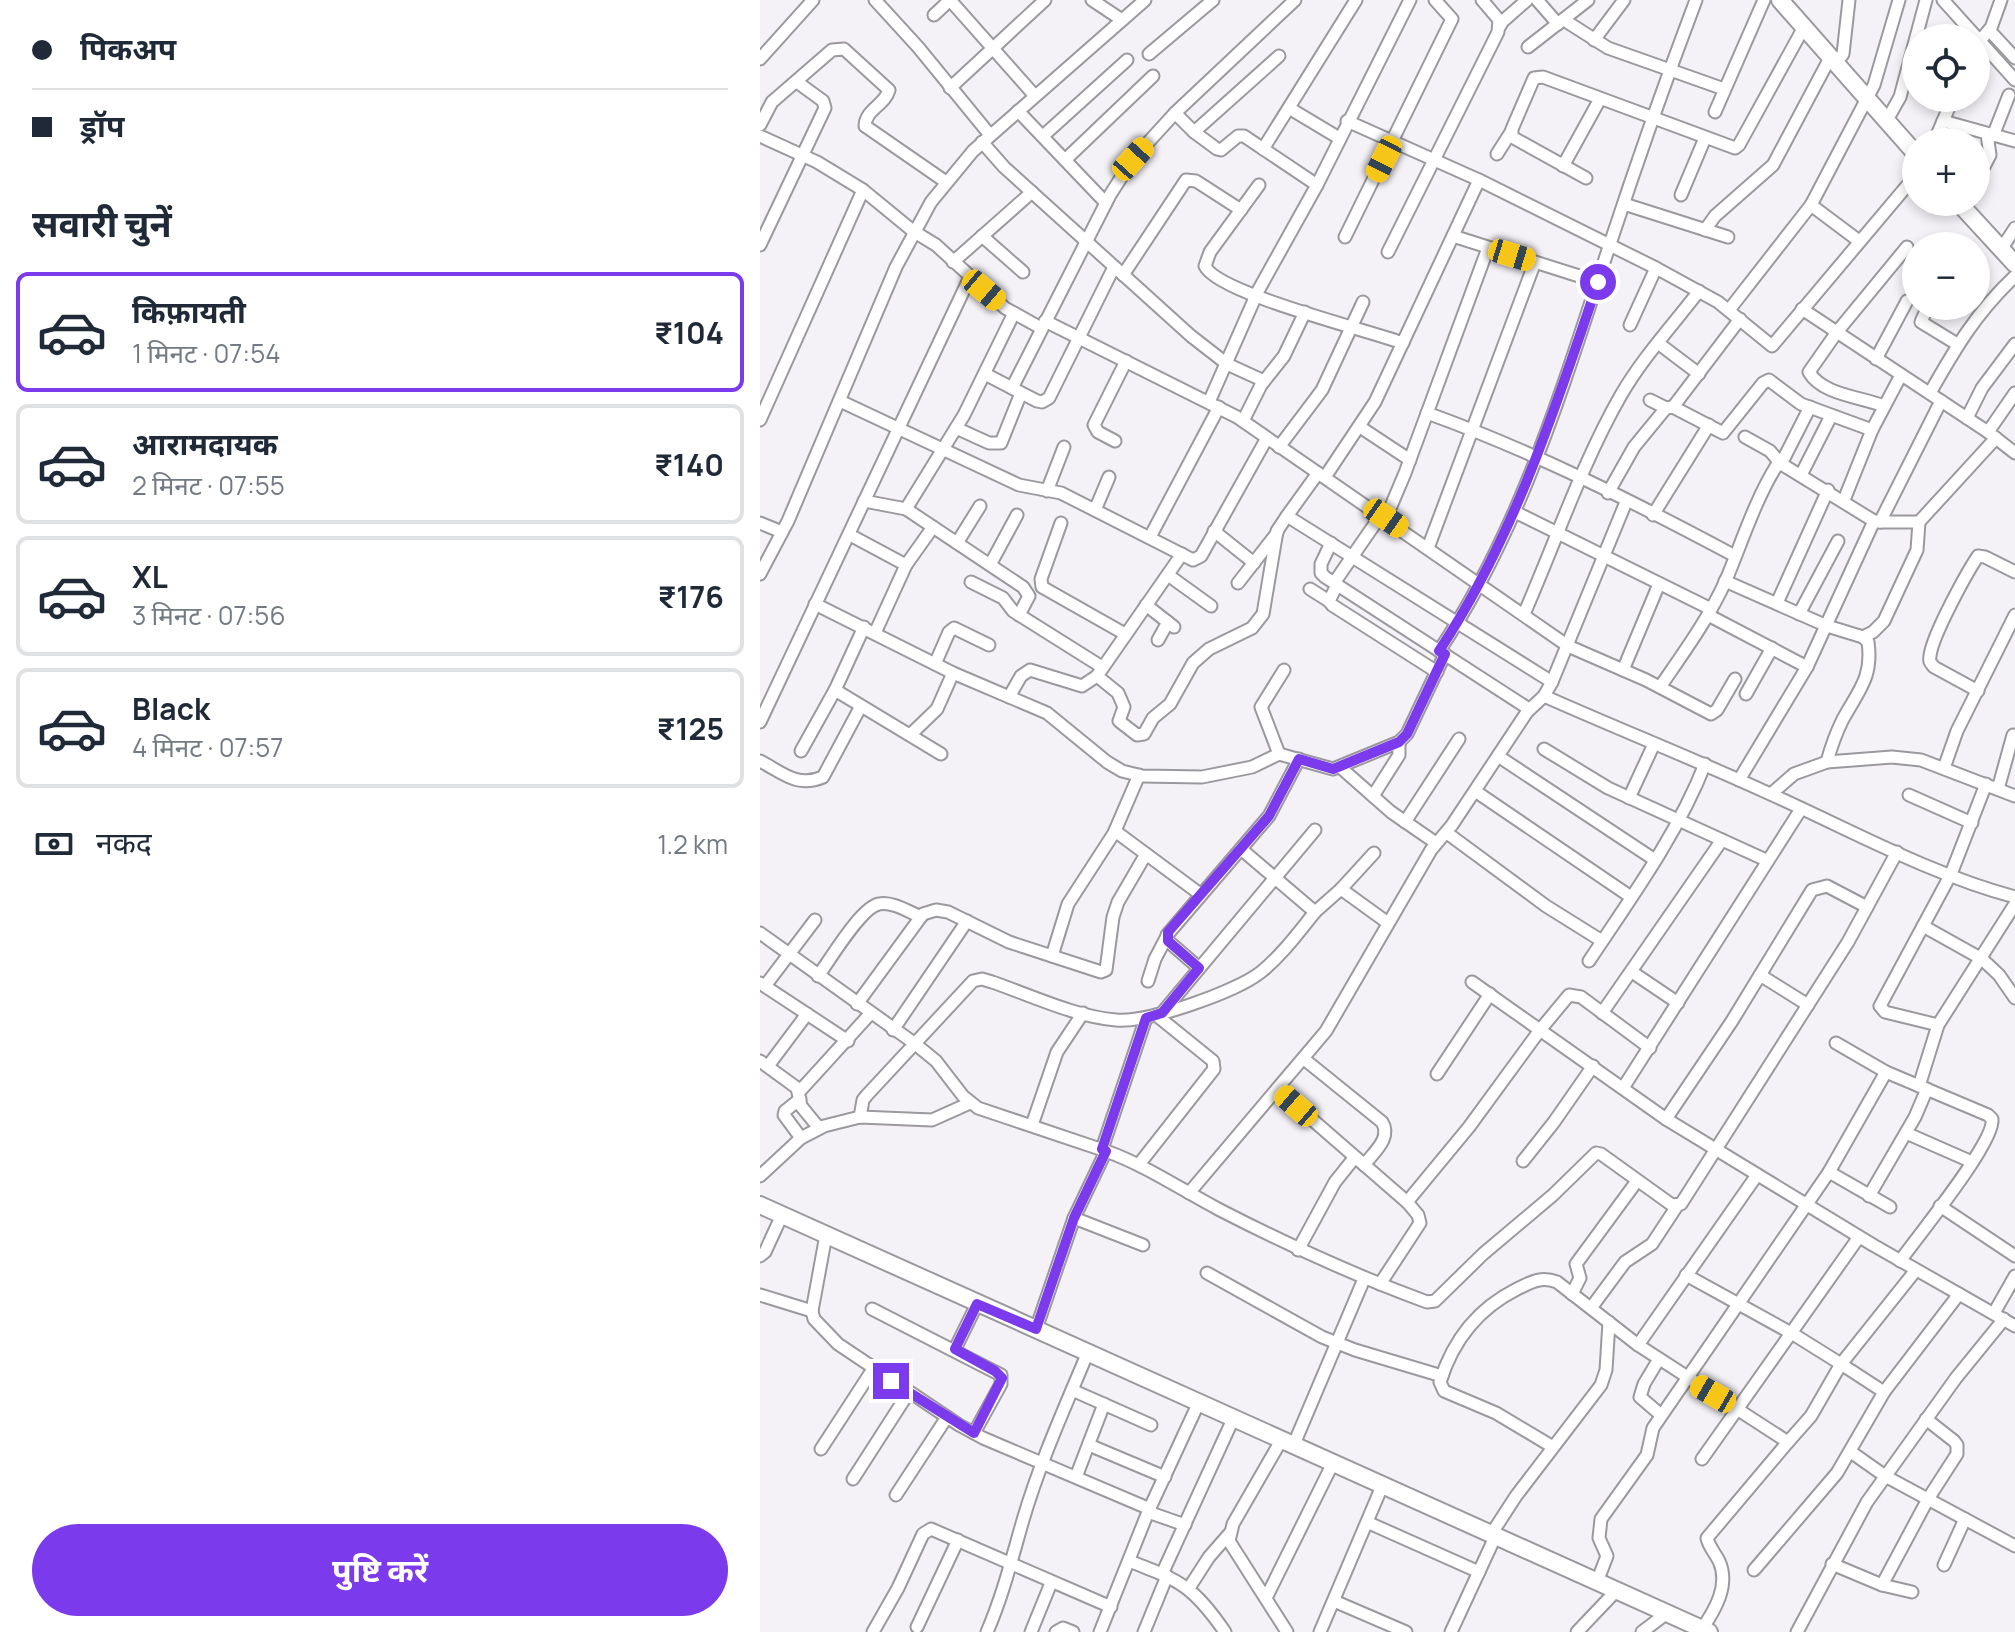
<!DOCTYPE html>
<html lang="hi">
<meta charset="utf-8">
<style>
:root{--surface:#fff;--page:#f2f2f3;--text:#1f2937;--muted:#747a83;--line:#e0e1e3;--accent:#7c3aed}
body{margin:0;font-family:Manrope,"Noto Sans Devanagari",sans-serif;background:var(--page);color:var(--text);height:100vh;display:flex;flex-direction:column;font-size:30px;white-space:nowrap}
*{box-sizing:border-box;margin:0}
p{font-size:26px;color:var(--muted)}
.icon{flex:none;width:44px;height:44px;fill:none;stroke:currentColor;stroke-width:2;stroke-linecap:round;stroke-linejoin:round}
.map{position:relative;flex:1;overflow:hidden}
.sheet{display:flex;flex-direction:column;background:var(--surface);width:760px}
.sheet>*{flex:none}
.hud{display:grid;align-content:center;height:176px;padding:0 32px;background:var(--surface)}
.tools{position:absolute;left:1142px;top:24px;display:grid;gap:16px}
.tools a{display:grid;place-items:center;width:88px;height:88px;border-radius:50%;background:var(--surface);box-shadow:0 4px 12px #0003;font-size:40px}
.end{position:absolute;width:36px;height:36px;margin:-18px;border:10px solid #7c3aed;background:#fff;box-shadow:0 0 0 4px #fff}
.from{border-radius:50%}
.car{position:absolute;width:24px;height:48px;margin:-24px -12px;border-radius:10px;box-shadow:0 0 6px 2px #0007;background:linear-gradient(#f5c518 24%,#345 0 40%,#f5c518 0 76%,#345 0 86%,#f5c518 0)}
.hud b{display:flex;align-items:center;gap:28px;height:76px;font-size:30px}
.hud b+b{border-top:2px solid var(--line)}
.hud i{width:20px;height:20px;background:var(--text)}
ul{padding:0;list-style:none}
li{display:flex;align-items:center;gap:24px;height:120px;margin:0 16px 12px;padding:0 16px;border:4px solid var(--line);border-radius:12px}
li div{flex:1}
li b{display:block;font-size:30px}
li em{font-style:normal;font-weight:700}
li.current{border-color:var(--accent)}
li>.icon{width:72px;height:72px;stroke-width:1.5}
h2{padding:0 32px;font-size:36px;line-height:96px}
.pay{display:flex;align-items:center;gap:20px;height:88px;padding:0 32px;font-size:30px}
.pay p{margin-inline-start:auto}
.button{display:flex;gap:16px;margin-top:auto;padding:16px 32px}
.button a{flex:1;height:92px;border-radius:48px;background:var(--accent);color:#fff;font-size:32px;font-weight:700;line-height:92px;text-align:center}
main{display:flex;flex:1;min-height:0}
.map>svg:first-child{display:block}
</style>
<main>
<section class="sheet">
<div class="hud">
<b><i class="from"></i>पिकअप</b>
<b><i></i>ड्रॉप</b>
</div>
<h2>सवारी चुनें</h2>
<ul>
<li class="current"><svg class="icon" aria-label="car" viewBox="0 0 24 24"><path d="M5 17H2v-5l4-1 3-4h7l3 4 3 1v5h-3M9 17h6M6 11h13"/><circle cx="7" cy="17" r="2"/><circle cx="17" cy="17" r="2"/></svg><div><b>किफ़ायती</b><p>1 मिनट · 07:54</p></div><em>₹104</em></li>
<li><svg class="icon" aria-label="car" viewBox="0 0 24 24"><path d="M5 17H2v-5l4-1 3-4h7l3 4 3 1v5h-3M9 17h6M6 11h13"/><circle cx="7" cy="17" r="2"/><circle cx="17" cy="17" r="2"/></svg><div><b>आरामदायक</b><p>2 मिनट · 07:55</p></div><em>₹140</em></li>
<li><svg class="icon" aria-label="car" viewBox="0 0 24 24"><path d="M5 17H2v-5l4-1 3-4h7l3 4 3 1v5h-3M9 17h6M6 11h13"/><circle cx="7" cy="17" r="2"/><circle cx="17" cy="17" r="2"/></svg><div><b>XL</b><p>3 मिनट · 07:56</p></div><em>₹176</em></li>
<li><svg class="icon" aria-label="car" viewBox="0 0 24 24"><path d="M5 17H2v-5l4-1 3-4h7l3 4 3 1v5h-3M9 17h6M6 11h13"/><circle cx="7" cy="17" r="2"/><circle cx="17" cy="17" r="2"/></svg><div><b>Black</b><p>4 मिनट · 07:57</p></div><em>₹125</em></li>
</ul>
<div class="pay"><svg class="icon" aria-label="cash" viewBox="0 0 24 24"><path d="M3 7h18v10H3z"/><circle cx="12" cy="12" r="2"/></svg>नकद<p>1.2 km</p></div>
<div class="button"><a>पुष्टि करें</a></div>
</section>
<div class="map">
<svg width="1255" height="1632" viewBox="0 0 1255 1632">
<rect width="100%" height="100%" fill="#f5f2f7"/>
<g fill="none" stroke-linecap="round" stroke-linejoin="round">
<defs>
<g id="street">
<path d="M115 0 158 47 230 135"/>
<path d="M190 0 275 96"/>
<path d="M332 0 362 20"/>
<path d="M777 0 798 24"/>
<path d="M1183 0 1255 80"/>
<path d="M174 15 190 0"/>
<path d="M804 20 848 48 964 89"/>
<path d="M740 26 743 21 767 0"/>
<path d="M1229 30 1255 58"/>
<path d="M834 40 864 0"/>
<path d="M1216 45 1231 28 1241 0"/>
<path d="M768 47 828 0"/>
<path d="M389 54 453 0"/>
<path d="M0 59 53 0"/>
<path d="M1077 62 1083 54 1089 0"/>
<path d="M190 88 285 0"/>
<path d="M529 108 579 138"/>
<path d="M258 111 346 203"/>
<path d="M955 112 1004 0"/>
<path d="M415 113 434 132 457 149 461 150 478 136H484L557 185"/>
<path d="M1127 120 1140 97 1166 0"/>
<path d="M587 121 719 180 896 268 958 302 1012 346 1156 175"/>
<path d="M1183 121 1255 141"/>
<path d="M0 125 12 102 72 50 84 49 129 90C125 105 105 110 105 126L186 182"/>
<path d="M434 132 519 56"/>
<path d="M0 136 57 162 103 190 153 231 176 245 245 308 281 328"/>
<path d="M283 136 367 60"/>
<path d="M1233 136 1249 95"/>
<path d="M222 142 244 167 431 336 467 364 504 381"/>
<path d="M1174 142 1193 98"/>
<path d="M503 149 596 0"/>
<path d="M737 154 751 132"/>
<path d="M305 160 393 76"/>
<path d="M803 166 840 99"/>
<path d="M826 178 752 137V129L774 78 783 77 975 148 979 145 1044 27"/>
<path d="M1216 182 1230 155 1227 134"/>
<path d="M499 185 450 252 445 266C457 293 607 330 643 343"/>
<path d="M921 195 945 138"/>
<path d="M864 204 968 237"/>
<path d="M1051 205 1099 241"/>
<path d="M945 230 955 216 1013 165 1071 56"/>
<path d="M222 236 263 272"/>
<path d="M693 236 838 282"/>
<path d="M585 237 692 19 675 0"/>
<path d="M0 245 65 108 63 101 37 82"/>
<path d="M1242 248 1255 228"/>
<path d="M628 252 738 32 739 20 722 0"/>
<path d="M193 262 272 192"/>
<path d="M363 275 426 180 436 181 481 210"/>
<path d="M1168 306 1161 322 1197 344"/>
<path d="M1042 309 1228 432 1255 453"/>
<path d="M969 310 1051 205 1114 85 1139 0"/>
<path d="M285 321 477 417 808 646 886 680 951 714 957 710 975 679"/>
<path d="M870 325 896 268"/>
<path d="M898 343 939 374"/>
<path d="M1116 359 1147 301"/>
<path d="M225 374 252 388 350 195 373 159 415 113 535 0"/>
<path d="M252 388 277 401 282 402 289 398 354 267"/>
<path d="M1170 393C1196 347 1216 313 1255 276"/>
<path d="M890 400 906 408 913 407 963 433 1003 383 1009 380 1041 404 1112 430"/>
<path d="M80 401 259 485 301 493 433 560 441 556 507 438"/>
<path d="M449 402 498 291 557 185 650 0"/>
<path d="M1124 406C1102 397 1062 395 1049 372L1077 332 1147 247"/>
<path d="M913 407 980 319"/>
<path d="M667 413C773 451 876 503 975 556"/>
<path d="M1207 418 1222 388 1255 344"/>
<path d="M0 420 103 190"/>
<path d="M483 421 501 385 524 356 545 312"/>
<path d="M600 427 650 460"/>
<path d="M196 428 229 443H241L261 393"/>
<path d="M1228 432 1255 393"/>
<path d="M985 437 1010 451 1021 464 1050 407"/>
<path d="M355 441 338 432 334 425 366 361"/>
<path d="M519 447 562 390 603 302"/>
<path d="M558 473 527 516 792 682"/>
<path d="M1041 475 1071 416"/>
<path d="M565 477 615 402 719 180"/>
<path d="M287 491 304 447"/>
<path d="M848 493 874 447 906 408"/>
<path d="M1084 500 1112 430 1141 375"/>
<path d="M104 501 146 509 263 587 269 596 259 615"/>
<path d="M146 509 204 415 254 313"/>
<path d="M335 510 349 477"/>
<path d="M755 512 951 609"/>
<path d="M893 515 949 425"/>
<path d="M626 518 645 473 728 248"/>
<path d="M1120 522H1159L1236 438"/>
<path d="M0 523 22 532"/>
<path d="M301 523 281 579 282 587 365 634"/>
<path d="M454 531 494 563"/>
<path d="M90 535 146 565"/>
<path d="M390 537 459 407"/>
<path d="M197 543 220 506"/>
<path d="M571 543 561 564V573L565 577 769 709"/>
<path d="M668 548 775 262"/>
<path d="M422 554 337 676 358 693 364 707 359 721 377 735 384 734 393 718 410 704 433 663 449 649 492 628 503 614 517 531 527 516"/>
<path d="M230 565 257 515"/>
<path d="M0 574 28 521 136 267 171 202 213 151 385 0"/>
<path d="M408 575 451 606"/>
<path d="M965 581 1067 626 1103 637 1113 632 1124 621 1157 550 1159 522"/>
<path d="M211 582 243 598 253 611 342 667"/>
<path d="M478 583 517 533"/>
<path d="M574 583 621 515"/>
<path d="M577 585 569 601 572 605 677 672"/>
<path d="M550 589 569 601"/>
<path d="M1017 603 1068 490"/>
<path d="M55 604 193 673 287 713 347 762 362 771 382 776 442 777 492 767 519 754 573 769 639 742 647 734 685 654"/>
<path d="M386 605 414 627"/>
<path d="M764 614C796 541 822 463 861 395 883 357 913 325 939 291"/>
<path d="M1039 614 1078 541"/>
<path d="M948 615 1047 667"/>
<path d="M115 633 146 565 173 527"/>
<path d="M398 640 408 622"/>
<path d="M679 651C761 529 803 386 849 247 876 165 905 82 936 0"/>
<path d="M175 664 189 632 194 628 229 645"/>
<path d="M863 670 899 584"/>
<path d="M900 687C924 652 949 618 966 580 982 542 995 500 1017 465H1023L1114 521 1120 522 1181 401"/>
<path d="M75 690 181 754"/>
<path d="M1218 691 1174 667C1170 662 1169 662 1170 656 1172 636 1206 574 1218 556L1225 557 1255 572"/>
<path d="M986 694 1012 648"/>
<path d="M784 696C858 729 934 759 1008 793 1089 829 1169 874 1255 897"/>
<path d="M249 697 261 676 270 670 322 686 337 676"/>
<path d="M0 722 210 277"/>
<path d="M150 735 177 709 193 673"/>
<path d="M784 749 848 788 1006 860"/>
<path d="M41 751 75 690 104 627"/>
<path d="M519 754 501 707 524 670"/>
<path d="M738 756 895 860"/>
<path d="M0 761C23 773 37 788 63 777L101 706"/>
<path d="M1067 762C1071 747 1076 733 1083 719 1099 690 1113 677 1108 642L1103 637"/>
<path d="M580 767 631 812 676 843"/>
<path d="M1184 768 1197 731 1255 615"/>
<path d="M979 780 1047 667 1114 521"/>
<path d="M1238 789 1253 735"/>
<path d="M715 791 871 897"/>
<path d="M1011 794 1034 774 1067 762 1132 757 1161 760 1255 796"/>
<path d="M1149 795 1212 823"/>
<path d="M613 796 639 755V742"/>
<path d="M869 798 894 744"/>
<path d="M645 822 699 739"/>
<path d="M355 831 440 894"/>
<path d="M687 833 786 906 842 941"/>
<path d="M481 849 555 912 581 889 614 853"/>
<path d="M581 889 628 923"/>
<path d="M1163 926 1222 959 1239 975 1255 998"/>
<path d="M0 933 154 1043 176 1061 203 1096 218 1108 346 1151"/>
<path d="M292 956 308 904 354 833 379 775"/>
<path d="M829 961C871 898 917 835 945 764"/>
<path d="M439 968 408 941 407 935 509 816 539 759"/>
<path d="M872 972 918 1003"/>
<path d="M1000 975 1048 1005"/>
<path d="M58 976C70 960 101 907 119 904 132 901 149 912 161 917"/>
<path d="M388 981 395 959 406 938"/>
<path d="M712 982 906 1119 1113 1245 1255 1326"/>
<path d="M0 983 88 1041"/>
<path d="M5 986 55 920"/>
<path d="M97 1004 163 914 176 910 188 912 249 942 341 972 346 970 353 917 358 902 386 854"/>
<path d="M402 1013 555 830"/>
<path d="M842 1013 962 840"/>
<path d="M1178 1025 1125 1012 1120 1006 1191 874 1226 784"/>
<path d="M133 1030 207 921"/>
<path d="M1076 1043 1126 1072 1228 1115 1232 1119C1236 1141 1157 1237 1140 1261"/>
<path d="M544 1059 622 1122C632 1138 614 1152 604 1165"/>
<path d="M0 1061 37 1088 41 1106 59 1128"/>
<path d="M8 1066 47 1014"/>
<path d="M677 1074 730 994"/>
<path d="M1159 1086 1178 1025 1255 904"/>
<path d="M863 1088 1041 809"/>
<path d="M517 1089 647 1202 709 1127 780 1030 809 995 821 997 890 1048"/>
<path d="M39 1092 110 1014"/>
<path d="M40 1099 25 1111 24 1115 41 1138"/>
<path d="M100 1117 103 1100 107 1095 213 981 222 979 232 982C270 995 316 1017 356 1020 387 1023 476 992 501 972 522 955 538 933 555 912"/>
<path d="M906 1119 972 1021 1052 890 1067 886 1107 907"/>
<path d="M272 1125 297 1052 323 1013"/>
<path d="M1146 1133 1212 1162"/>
<path d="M342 1149 386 1018"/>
<path d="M763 1161 794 1122 833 1066"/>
<path d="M380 1163 454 1069 453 1061 396 1015"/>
<path d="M1069 1172 1130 1207"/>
<path d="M0 1176 41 1138 64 1126 100 1117 172 1120 210 1103"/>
<path d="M429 1193 566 1031 671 850 692 825 767 712 784 696 792 682 866 502"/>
<path d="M1109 1196 1155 1117 1167 1089"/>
<path d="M1180 1206 1255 1256"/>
<path d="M314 1218 383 1245"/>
<path d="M66 1235 52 1311 54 1319 78 1344 199 1425 223 1438 390 1509"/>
<path d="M538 1250 575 1182 595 1157"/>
<path d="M0 1256 5 1252 22 1215"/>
<path d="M447 1273 562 1337 595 1350 682 1376"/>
<path d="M926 1275 1033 1334 1081 1364 1156 1270"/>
<path d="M620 1284 660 1223 658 1215 647 1202"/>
<path d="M812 1294 820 1278 816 1264 877 1181"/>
<path d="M0 1295 52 1311"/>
<path d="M831 1308 865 1262 892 1244 917 1206"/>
<path d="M112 1309 241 1375V1384L214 1433"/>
<path d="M1234 1313 1255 1276"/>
<path d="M276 1329 314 1218 346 1151C387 1166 422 1190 460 1210 528 1245 596 1276 667 1302L675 1301 723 1254 793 1195 836 1153 841 1154 912 1205 921 1204 1088 942 1137 852"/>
<path d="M878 1345 997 1175"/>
<path d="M195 1349 217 1304"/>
<path d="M899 1359 884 1384 880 1397 901 1415"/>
<path d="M312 1390 391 1425"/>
<path d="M1124 1392 1199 1294"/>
<path d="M522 1439 473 1524 469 1541 527 1632"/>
<path d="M534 1444 604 1279"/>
<path d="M329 1445 405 1477"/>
<path d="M793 1447 736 1413 684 1391 680 1382C693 1340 717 1309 757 1289 771 1282 781 1276 797 1282L878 1345 1028 1442 1051 1416 1081 1364 1124 1392 1077 1473 994 1570"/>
<path d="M61 1449 113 1369"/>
<path d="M1091 1452 1125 1476 1255 1546"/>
<path d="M942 1459 1099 1237"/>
<path d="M316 1477 344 1404"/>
<path d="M93 1479 149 1392"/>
<path d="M136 1495 187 1417"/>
<path d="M388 1512 425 1525"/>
<path d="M609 1523 719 1572"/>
<path d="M732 1533 756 1496 841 1385 846 1370 849 1322"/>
<path d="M369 1561C421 1581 433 1586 465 1632"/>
<path d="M1072 1564 1122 1585 1152 1592"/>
<path d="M1184 1565 1205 1519"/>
<path d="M402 1574 474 1417"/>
<path d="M837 1582 847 1556 839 1538 841 1519 887 1455 893 1428 1069 1172 1126 1072"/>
<path d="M1122 1585 1168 1499 1197 1454V1445L1194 1441 1166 1419"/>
<path d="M429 1588 449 1557 470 1533"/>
<path d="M506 1598 574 1461"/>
<path d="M574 1601 646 1632"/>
<path d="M157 1627 198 1540"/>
<path d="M942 1629C955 1610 970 1585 959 1561 955 1553 949 1547 947 1538L1028 1442"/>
<path d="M113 1632 138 1588 163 1534 171 1529 351 1607"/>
<path d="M227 1632C243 1595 252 1558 263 1520 280 1462 305 1407 328 1352"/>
<path d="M271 1632 291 1583"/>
<path d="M296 1632 303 1628 313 1632"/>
<path d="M340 1632 388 1512 439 1402"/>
<path d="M384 1632 407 1576"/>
<path d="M560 1632 623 1484"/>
<path d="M691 1632 736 1535"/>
<path d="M817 1632 856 1591"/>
<path d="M882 1632 907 1613"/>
<path d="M1037 1632 1107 1502 1196 1378 1244 1319"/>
</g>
<g id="secondary">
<path d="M1020 0 1156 154"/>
<path d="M1198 202 1255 264"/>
<path d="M0 1205 949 1632"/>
</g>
</defs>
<use href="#street" stroke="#9b999d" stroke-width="15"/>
<use href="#secondary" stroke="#9b999d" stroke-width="20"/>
<use href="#street" stroke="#fff" stroke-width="11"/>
<use href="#secondary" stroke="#fff" stroke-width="16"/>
</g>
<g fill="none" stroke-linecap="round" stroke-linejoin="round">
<path stroke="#7c3aed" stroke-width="10" d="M131 1381 214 1433 242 1378 235 1371 195 1349 217 1304 276 1329 314 1218 346 1151 342 1149 386 1018 402 1013 439 968 408 941V932L509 816 539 759 573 769 639 742 647 734 685 654 679 651C754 538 795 409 838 282"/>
</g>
</svg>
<div class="tools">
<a><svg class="icon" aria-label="locate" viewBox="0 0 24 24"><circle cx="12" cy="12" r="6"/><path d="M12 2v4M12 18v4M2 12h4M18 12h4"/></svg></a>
<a>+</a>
<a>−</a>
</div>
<i class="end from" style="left:838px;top:282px"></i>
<i class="end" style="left:131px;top:1381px"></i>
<i class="car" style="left:373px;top:159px;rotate:42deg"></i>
<i class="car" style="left:624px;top:159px;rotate:207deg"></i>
<i class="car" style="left:752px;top:255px;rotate:107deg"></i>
<i class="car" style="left:224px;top:290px;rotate:130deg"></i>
<i class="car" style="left:626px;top:518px;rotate:125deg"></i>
<i class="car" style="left:536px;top:1106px;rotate:311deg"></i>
<i class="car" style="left:953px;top:1394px;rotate:300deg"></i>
</div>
</main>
